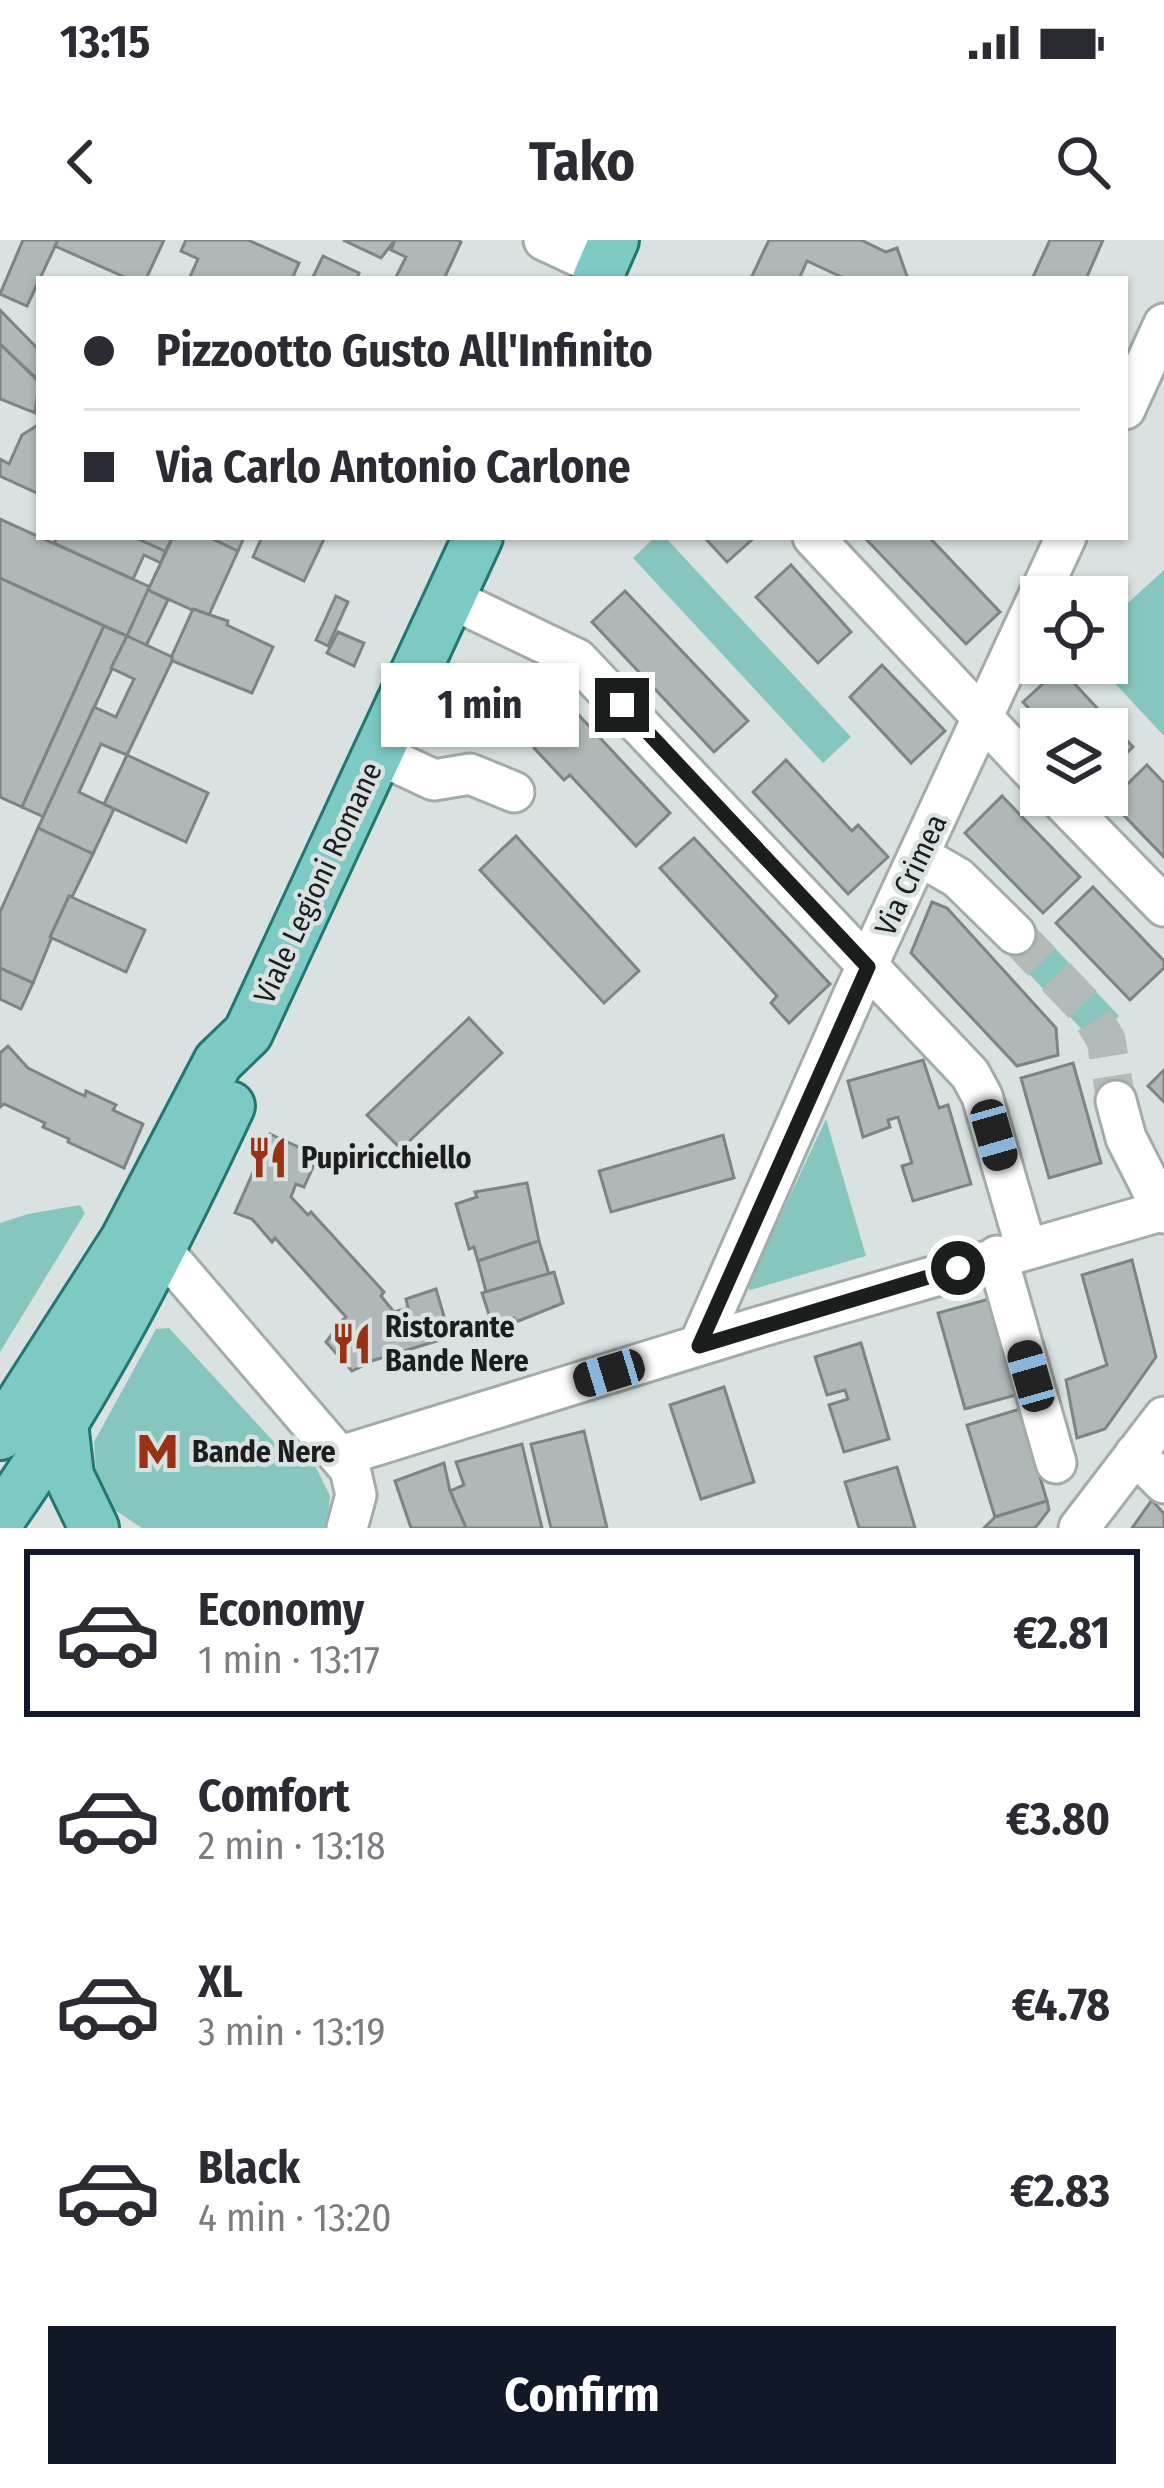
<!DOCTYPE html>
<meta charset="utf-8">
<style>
:root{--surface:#fff;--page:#f2f2f3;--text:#2b2b33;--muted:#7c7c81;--line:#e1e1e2;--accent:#111827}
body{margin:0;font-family:"Fira Sans Condensed",sans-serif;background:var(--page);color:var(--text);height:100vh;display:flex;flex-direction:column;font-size:45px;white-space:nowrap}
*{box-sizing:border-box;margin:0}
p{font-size:39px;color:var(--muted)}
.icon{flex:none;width:66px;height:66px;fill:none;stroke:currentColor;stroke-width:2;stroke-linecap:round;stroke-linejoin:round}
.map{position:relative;height:1288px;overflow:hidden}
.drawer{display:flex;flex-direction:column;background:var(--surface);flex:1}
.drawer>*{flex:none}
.guide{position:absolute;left:36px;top:36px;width:1092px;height:264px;border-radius:0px;box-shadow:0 3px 9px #0004;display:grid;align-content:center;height:264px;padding:0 48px;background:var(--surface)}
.controls{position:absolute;left:1020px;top:336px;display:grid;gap:24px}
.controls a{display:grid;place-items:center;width:108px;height:108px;border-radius:0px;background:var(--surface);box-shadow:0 3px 9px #0004;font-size:60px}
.end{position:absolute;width:54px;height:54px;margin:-27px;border:15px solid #1b1e1e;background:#fff;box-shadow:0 0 0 6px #fff}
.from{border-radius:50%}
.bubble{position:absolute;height:84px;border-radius:0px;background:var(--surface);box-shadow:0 3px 9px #0004;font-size:39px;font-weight:700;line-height:84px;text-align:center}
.car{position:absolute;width:36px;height:72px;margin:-36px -18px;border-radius:15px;box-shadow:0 0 9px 3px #0007;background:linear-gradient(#222 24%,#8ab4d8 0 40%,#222 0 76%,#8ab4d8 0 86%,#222 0)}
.guide b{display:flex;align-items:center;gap:42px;height:114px;font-size:45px}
.guide b+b{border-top:3px solid var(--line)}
.guide i{width:30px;height:30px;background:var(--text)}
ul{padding:21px 0 0;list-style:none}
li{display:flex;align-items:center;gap:36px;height:168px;margin:0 24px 18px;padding:0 24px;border:6px solid transparent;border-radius:0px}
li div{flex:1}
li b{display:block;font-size:45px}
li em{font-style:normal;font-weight:700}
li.selected{border-color:var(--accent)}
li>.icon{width:108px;height:108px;stroke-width:1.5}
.primary-button{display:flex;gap:24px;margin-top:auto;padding:24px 48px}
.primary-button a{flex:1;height:138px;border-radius:0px;background:var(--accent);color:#fff;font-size:48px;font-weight:700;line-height:138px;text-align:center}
.status{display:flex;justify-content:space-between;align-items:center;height:84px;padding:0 60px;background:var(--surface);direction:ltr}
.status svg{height:33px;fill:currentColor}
header{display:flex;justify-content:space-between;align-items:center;height:156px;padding:0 48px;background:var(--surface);font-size:54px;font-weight:700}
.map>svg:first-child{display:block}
</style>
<div class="status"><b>13:15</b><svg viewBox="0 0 49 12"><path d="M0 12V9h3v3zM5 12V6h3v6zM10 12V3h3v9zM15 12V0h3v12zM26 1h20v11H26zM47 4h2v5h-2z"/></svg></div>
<header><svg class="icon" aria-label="back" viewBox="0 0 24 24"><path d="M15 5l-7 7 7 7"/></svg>Tako<svg class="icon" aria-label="search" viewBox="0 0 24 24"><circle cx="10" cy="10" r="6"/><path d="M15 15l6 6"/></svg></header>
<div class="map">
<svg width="1164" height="1288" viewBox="0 0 1164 1288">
<rect width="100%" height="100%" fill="#d9e2e1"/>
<g fill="#87c6be">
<path d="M655 297H665L851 497 823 523 633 318Z"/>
<path d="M1164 330V496L1096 423H1107V382Z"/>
<path d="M1037 689 1119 776 1093 801 1010 714Z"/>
<path d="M826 879 866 1016 750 1050 747 1047Z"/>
<path d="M80 965 85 973 0 1112V983L28 974Z"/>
<path d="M169 1088 296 1226 311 1217 330 1256 327 1288H142L104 1263 97 1253 94 1202 156 1089Z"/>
</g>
<g fill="#afb8b7" stroke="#7d8584" stroke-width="3">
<path d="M23 0H58L27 66 0 54Z"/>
<path d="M58 0H164L146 39H129L55 6Z"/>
<path d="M186 0H248L299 23 292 39H189L198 19 181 11Z"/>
<path d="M343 0H395L381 18Z"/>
<path d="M395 0H458L461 2 444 39H395L406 17 391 10Z"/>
<path d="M769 0H861L886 12 897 8 908 39H846L807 21 799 39H754L751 38Z"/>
<path d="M1050 0H1103L1086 39H1032Z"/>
<path d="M323 16 359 33 357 39H312Z"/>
<path d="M0 70 39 110V133L35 137 0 104Z"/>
<path d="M0 104 39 142 35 173 0 159Z"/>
<path d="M38 185H39V254L0 236V219L9 224 22 195Z"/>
<path d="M0 279 150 347 127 396 0 338Z"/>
<path d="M57 297H134L165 311 161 323 144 315 133 339 54 303Z"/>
<path d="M134 297H173L165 311Z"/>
<path d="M173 297H209L238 311 208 377 148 350Z"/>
<path d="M209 297H244L238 311Z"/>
<path d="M262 297H325L304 341 253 317Z"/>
<path d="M704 297H755L727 322Z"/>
<path d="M864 297H929L1000 372 966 404Z"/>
<path d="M791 325 851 392 818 423 756 357Z"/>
<path d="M0 338 104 386 22 567 0 557Z"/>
<path d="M148 350 168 360 146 406 127 396Z"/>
<path d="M625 351 748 481 714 512 592 382Z"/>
<path d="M336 356 348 362 328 406 316 400Z"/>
<path d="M193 369 228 381 227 385 273 407 252 453 170 420Z"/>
<path d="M104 386 127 396 44 577 22 567Z"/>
<path d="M338 392 364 403 354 426 327 413Z"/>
<path d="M127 396 172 417V421L127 515 101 504 79 552 114 569 93 614 38 588 94 467 116 477 134 439 111 428Z"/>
<path d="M882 425 945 491 911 523 850 457Z"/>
<path d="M1060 428 1133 507 1107 532V489H1048L1023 462Z"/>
<path d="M575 471 670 573 636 606 570 535 564 540 534 508Z"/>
<path d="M127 515 208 553 186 602 104 564Z"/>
<path d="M786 520 852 591 858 585 888 617 848 654 753 552Z"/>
<path d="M1147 525 1164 543V617L1110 561Z"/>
<path d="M1002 556 1080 637 1043 673 965 593Z"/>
<path d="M38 588 93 614 72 657 69 656 33 743 0 728V672Z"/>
<path d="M516 596 639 731 604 763 480 630Z"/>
<path d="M694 598 830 744 789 783 771 763 777 756 660 628Z"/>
<path d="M1093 647 1164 721V728L1130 760 1056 683Z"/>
<path d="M69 656 145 690 126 732 50 697Z"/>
<path d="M932 662 947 668 1056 788 1058 815 1017 826 911 713Z"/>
<path d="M0 728 33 743 21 769 0 759Z"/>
<path d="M469 778 502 813 401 909 367 875Z"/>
<path d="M8 806 28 828 76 852 85 856 86 851 116 865 113 870 143 884 124 928 68 902 69 899 43 887 45 883 4 864 0 867V813Z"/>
<path d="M923 820 939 868 948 865 971 944 913 961 902 926 912 923 898 877 888 880 890 887 863 897 848 841Z"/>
<path d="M1073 823 1101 923 1049 938 1021 838Z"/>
<path d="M1164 830V862L1148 846Z"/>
<path d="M270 894 318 916 304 947 296 944 291 957 308 975 311 972 384 1052 381 1056 394 1072 408 1068 406 1059 436 1049 450 1097 368 1122 364 1103 343 1080 346 1077 275 998 272 1002 252 979 235 973Z"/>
<path d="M723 895 734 938 611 972 599 931Z"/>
<path d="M527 943 539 1001 478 1021 474 1007 469 1009 456 964 477 957 475 952Z"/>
<path d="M539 1001 549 1034 486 1052 478 1021Z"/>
<path d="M1132 1020 1156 1117 1105 1189 1077 1198 1066 1140 1107 1125 1082 1035Z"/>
<path d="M554 1032 563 1063 516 1082 514 1078 492 1084 482 1053Z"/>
<path d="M989 1059 1016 1155 965 1169 938 1073Z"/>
<path d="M343 1080 364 1103 369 1123 352 1131 326 1102Z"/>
<path d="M861 1103 889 1199 844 1212 829 1165 848 1159 845 1150 827 1155 815 1117Z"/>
<path d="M724 1147 754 1242 701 1259 670 1165Z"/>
<path d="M1020 1169 1047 1261 995 1277 967 1185Z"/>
<path d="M584 1191 607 1288H551L531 1204Z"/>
<path d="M522 1204 542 1288H466L450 1251 464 1245 456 1222Z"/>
<path d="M444 1223 450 1251 466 1288H411L395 1241Z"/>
<path d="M897 1227 915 1288H859L845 1242Z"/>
<path d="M1152 1260 1164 1274V1288H1132Z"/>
<path d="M1047 1261 1049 1270 1035 1288H984L995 1277Z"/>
</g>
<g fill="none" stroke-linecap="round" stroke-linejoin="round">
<path stroke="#b3bbba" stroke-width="39" stroke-dasharray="39 20" stroke-linecap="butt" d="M1015 694 1088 770 1106 800 1116 861"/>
<defs>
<g id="minor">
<path d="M544 0 602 27"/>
<path d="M1125 169 1164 84"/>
<path d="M813 297 1041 540"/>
<path d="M450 358 577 419 970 834 982 856 1026 1008"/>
<path d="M378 514 434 540 470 534 514 552"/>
<path d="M1056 555 1164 666"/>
<path d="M920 616 958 638 1015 694"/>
<path d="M1116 861 1126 898 1164 973"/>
<path d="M162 1010 350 1229 356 1255 347 1288"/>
<path d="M997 1016 1056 1223"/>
<path d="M699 1105 854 754 1066 297"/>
<path d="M1135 1214 1164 1243"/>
<path d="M341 1216 762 1086 1161 971"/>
<path d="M1079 1288 1164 1177"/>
</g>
<g id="major">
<path d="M597 39 614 0"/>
<path d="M63 1183 69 1236 94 1288"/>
<path d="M0 1195 125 1000 218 822 248 793 478 297"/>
<path d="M0 1279C91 1150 163 1009 230 866"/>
</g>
</defs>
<use href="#minor" stroke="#a3acaa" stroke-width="45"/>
<use href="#major" stroke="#22776f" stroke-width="54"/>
<use href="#minor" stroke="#fff" stroke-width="39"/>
<use href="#major" stroke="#7ccac3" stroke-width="48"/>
</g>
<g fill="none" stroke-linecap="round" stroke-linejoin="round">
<path stroke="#1b1e1e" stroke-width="15" d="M622 465 868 727 699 1106 958 1028"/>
</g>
<defs>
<symbol id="restaurant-bare" viewBox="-9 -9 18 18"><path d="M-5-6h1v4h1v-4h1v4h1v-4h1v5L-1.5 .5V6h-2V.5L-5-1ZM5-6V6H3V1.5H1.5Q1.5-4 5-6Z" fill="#993214" stroke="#d9e2e1" stroke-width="2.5" paint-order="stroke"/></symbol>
<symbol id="metro-bare" viewBox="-9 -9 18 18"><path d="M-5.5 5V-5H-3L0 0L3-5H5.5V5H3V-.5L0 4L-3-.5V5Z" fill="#993214" stroke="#d9e2e1" stroke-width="2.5" paint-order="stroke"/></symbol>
</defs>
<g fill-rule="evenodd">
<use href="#restaurant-bare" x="238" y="888" width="59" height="59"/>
<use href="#restaurant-bare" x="322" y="1074" width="59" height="59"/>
<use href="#metro-bare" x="128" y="1182" width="59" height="59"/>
</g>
<g text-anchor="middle" stroke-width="9" stroke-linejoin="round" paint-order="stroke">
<g font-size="30" fill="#1b1e1e" stroke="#d9e2e1">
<text transform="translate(911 635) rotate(-65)" y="10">Via Crimea</text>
<text transform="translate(318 643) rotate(-65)" y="10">Viale Legioni Romane</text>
</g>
<g font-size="30" font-weight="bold" fill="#1b1e1e" stroke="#d9e2e1" text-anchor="start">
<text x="301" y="928">Pupiricchiello</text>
<text x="385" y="1097">Ristorante<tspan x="385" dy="34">Bande Nere</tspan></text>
<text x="192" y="1222">Bande Nere</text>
</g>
</g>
</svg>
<div class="controls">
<a><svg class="icon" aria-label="locate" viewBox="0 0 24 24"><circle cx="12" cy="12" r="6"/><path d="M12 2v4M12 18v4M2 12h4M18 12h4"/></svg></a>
<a><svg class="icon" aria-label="layers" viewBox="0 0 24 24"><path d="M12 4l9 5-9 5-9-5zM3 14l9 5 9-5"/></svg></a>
</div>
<i class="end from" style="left:958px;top:1028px"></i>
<i class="end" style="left:622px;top:465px"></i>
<div class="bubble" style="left:381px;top:423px;width:198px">1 min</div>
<i class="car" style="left:994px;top:895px;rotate:164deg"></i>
<i class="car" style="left:609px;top:1133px;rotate:253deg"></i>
<i class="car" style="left:1031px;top:1136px;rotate:344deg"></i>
<div class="guide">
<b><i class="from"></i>Pizzootto Gusto All'Infinito</b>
<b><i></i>Via Carlo Antonio Carlone</b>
</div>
</div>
<section class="drawer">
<ul>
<li class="selected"><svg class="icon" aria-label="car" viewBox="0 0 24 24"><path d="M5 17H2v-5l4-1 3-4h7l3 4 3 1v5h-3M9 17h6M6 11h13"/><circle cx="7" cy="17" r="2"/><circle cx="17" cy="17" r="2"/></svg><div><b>Economy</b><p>1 min · 13:17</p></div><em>€2.81</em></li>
<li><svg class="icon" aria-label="car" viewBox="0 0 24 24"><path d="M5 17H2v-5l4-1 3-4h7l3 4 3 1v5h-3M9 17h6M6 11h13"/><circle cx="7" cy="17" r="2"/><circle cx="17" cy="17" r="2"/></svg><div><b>Comfort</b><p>2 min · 13:18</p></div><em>€3.80</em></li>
<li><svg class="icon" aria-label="car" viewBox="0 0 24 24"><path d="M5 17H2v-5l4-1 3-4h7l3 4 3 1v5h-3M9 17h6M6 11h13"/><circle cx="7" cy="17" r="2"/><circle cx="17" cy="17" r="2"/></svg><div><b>XL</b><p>3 min · 13:19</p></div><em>€4.78</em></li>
<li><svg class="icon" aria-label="car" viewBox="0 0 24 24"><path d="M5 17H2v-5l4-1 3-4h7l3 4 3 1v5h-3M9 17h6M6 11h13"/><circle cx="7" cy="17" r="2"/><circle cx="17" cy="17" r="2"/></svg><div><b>Black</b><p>4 min · 13:20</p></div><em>€2.83</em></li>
</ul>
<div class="primary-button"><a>Confirm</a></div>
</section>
